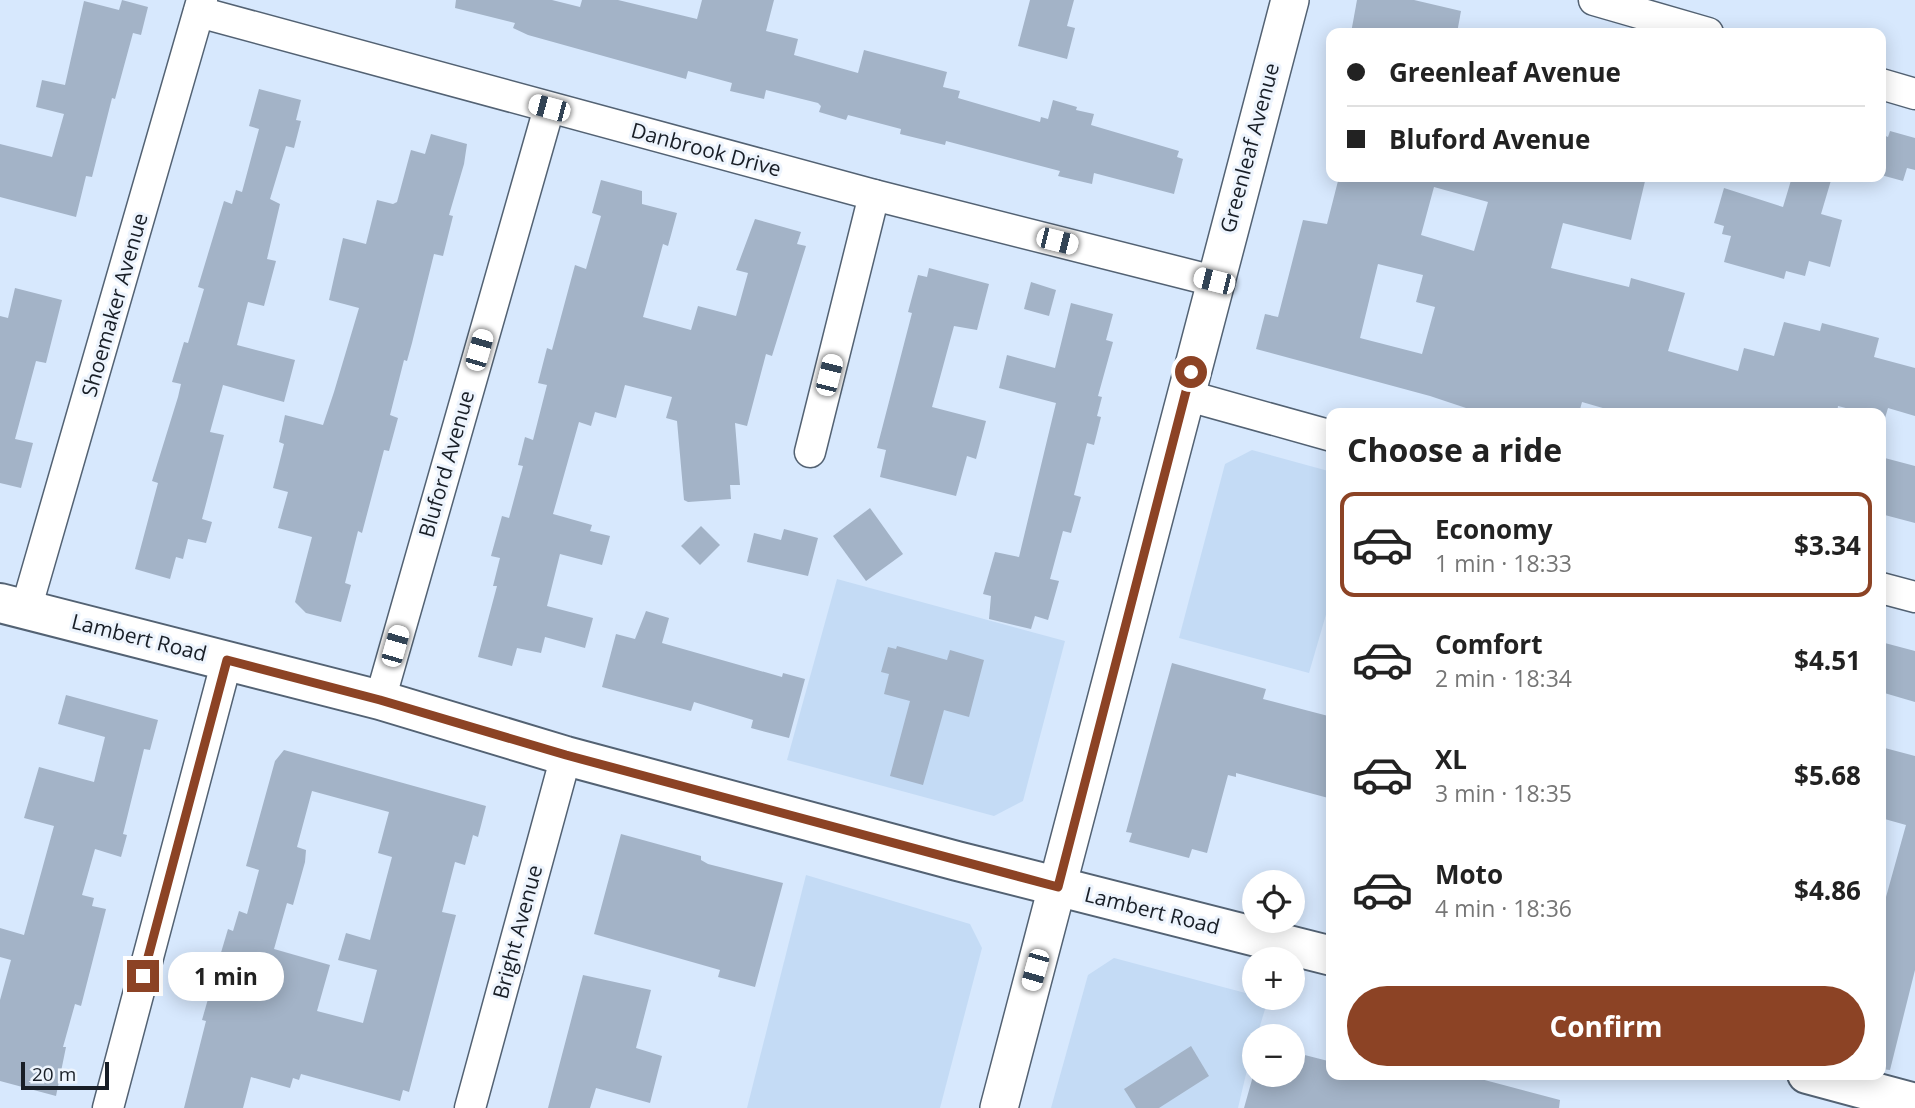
<!DOCTYPE html>
<meta charset="utf-8">
<style>
:root{--surface:#fff;--page:#f6f6f6;--text:#222;--muted:#767676;--line:#e0e0e0;--accent:#8c4325}
body{margin:0;font-family:"Open Sans",sans-serif;background:var(--page);color:var(--text);height:100vh;display:flex;flex-direction:column;font-size:26px;white-space:nowrap}
*{box-sizing:border-box;margin:0}
p{font-size:23px;color:var(--muted)}
.icon{flex:none;width:38px;height:38px;fill:none;stroke:currentColor;stroke-width:2;stroke-linecap:round;stroke-linejoin:round}
.map{position:relative;flex:1;overflow:hidden}
.side{position:absolute;left:1326px;top:408px;width:560px;height:672px;display:flex;flex-direction:column;background:var(--surface);border-radius:14px;box-shadow:0 4px 18px #0003}
.side>*{flex:none}
.banner{position:absolute;left:1326px;top:28px;width:560px;height:154px;border-radius:14px;box-shadow:0 4px 18px #0003;display:grid;align-content:center;height:154px;padding:0 21px;background:var(--surface)}
.fabs{position:absolute;left:1242px;top:870px;display:grid;gap:14px}
.fabs a{display:grid;place-items:center;width:63px;height:63px;border-radius:50%;background:var(--surface);box-shadow:0 4px 18px #0003;font-size:35px}
.scale{position:absolute;left:21px;bottom:18px;width:88px;box-sizing:border-box;padding-left:7px;border:4px solid #181e26;border-top:0;font-size:19px;line-height:24px;white-space:nowrap;color:#181e26;-webkit-text-stroke:5px #edf4fd;paint-order:stroke}
.end{position:absolute;width:32px;height:32px;margin:-16px;border:9px solid #8c4325;background:#fff;box-shadow:0 0 0 4px #fff}
.from{border-radius:50%}
.bubble{position:absolute;height:49px;border-radius:24px;background:var(--surface);box-shadow:0 4px 18px #0003;font-size:23px;font-weight:700;line-height:49px;text-align:center}
.car{position:absolute;width:21px;height:42px;margin:-21px -10px;border-radius:9px;box-shadow:0 0 5px 2px #0007;background:linear-gradient(#fff 24%,#345 0 40%,#fff 0 76%,#345 0 86%,#fff 0)}
.banner b{display:flex;align-items:center;gap:24px;height:66px;font-size:26px}
.banner b+b{border-top:2px solid var(--line)}
.banner i{width:18px;height:18px;background:var(--text)}
ul{padding:0;list-style:none}
li{display:flex;align-items:center;gap:21px;height:105px;margin:0 14px 10px;padding:0 7px;border:4px solid transparent;border-radius:14px}
li div{flex:1}
li b{display:block;font-size:26px}
li em{font-style:normal;font-weight:700}
li.on{border-color:var(--accent)}
li>.icon{width:63px;height:63px;stroke-width:1.5}
h2{padding:0 21px;font-size:32px;line-height:84px}
.button{display:flex;gap:14px;margin-top:auto;padding:14px 21px}
.button a{flex:1;height:80px;border-radius:42px;background:var(--accent);color:#fff;font-size:28px;font-weight:700;line-height:80px;text-align:center}
.map>svg:first-child{display:block}
</style>
<div class="map">
<svg width="1915" height="1108" viewBox="0 0 1915 1108">
<rect width="100%" height="100%" fill="#d7e8fd"/>
<g fill="#c4dbf5">
<path d="M1252 450 1332 472V594L1309 673 1179 638 1225 464Z"/>
<path d="M837 579 1065 641 1023 801 994 816 787 760Z"/>
<path d="M806 875 970 924 982 948 940 1108H747Z"/>
<path d="M1114 958 1268 999 1257 1036H1255L1238 1108H1051L1088 975Z"/>
</g>
<g fill="#a3b3c7" fill-rule="evenodd">
<path d="M122 0 148 7 141 35 133 33 115 99 112 98 92 177 86 176 76 217 0 197V144L52 157 64 114 36 107 42 80 65 85 84 1 119 10Z"/>
<path d="M456 0H552L580 7 582 0H618L697 19 702 0H774L766 31 798 39 794 55 858 73 864 50 947 72 943 87 960 91 958 98 1040 122 1041 117 1048 119 1053 100 1077 107 1076 110 1094 114 1091 125 1179 151 1177 157 1183 159 1174 194 1094 173 1092 184 1058 176 1060 171 946 141 945 145 900 134 901 129 848 115 846 120 819 112 821 106 818 103 766 90 764 99 730 91 732 83 688 71 686 79 528 35 513 28 515 23 455 8Z"/>
<path d="M1030 0H1074L1067 26 1075 28 1067 59 1018 46Z"/>
<path d="M1357 0H1414L1461 11 1457 33H1351Z"/>
<path d="M259 89 301 100 296 120 301 121 294 148 286 146 270 199 280 204 267 259 276 261 264 306 248 302 237 345 295 360 284 402 223 385 210 432 224 435 202 519 212 522 206 543 188 539 183 559 176 557 170 579 135 569 158 483 152 481 178 397 181 384 172 382 184 342 188 343 204 289 198 287 224 201 232 204 236 190 242 192 259 129 249 126Z"/>
<path d="M1890 131 1915 138V170L1907 168 1903 181 1881 175V134L1888 137Z"/>
<path d="M431 134 467 144 464 164 449 215 453 216 443 256 434 254 412 343 407 361 404 360 390 415 398 418 389 451 384 450 362 533 358 531 345 583 351 585 341 622 306 613 295 602 312 537 278 528 288 492 273 488 284 444 279 442 285 415 323 425 334 392 359 308 329 300 343 238 366 244 377 200 393 204 397 202 411 150 425 154Z"/>
<path d="M1339 177H1646L1631 240 1563 223 1551 268 1629 287 1631 278 1685 293 1668 351 1738 371 1744 348 1774 356 1784 322 1820 331 1822 323 1879 338 1874 357 1915 368V416L1888 408 1885 418 1881 417V413H1865L1838 406 1837 413H1620L1582 402 1579 413H1465L1466 408 1430 396 1256 349 1265 314 1278 317 1303 220 1327 224ZM1434 187 1488 202 1474 251 1421 235ZM1378 264 1423 275 1416 302 1435 307 1422 354 1360 338Z"/>
<path d="M1792 177H1832L1821 214 1842 220 1830 267 1809 261 1805 276 1786 271 1784 279 1724 262 1731 236 1722 234 1724 226 1714 223 1724 188 1783 207Z"/>
<path d="M601 180 642 191V204L677 213 668 246 663 244 643 317 691 330 698 306 736 316 748 273 736 270 755 219 801 232 797 244 806 246 772 356 766 354 747 426 735 423 740 485H730L731 499 688 502 684 500 677 421 666 418 672 397 625 385 616 418 595 412 591 426 579 422 553 514 592 525 590 531 610 536 602 565 560 554 547 606 593 618 585 648 545 637 541 653 517 648 512 666 478 657 497 586H493L500 558 491 556 502 516 509 518 523 466 518 465 525 437 533 440 547 385 538 383 547 348 552 350 575 265 586 269 601 216 592 213Z"/>
<path d="M929 268 989 284 977 330 954 326 932 407 986 421 976 459 967 456 956 496 880 477 886 450 877 448 912 313 908 312 918 275 927 277Z"/>
<path d="M1031 282 1056 290 1049 316 1024 309Z"/>
<path d="M15 288 62 300 46 363 36 361 15 439 33 443 21 488 0 483V316L8 318Z"/>
<path d="M1071 303 1113 314 1106 340 1113 342 1098 396 1102 397 1097 416 1101 417 1094 445 1087 443 1074 495 1081 497 1071 533 1063 531 1050 579 1059 581 1048 620 1035 616 1031 629 989 619 991 596 983 594 995 552 1019 557 1056 403 999 388 1007 355 1055 368Z"/>
<path d="M1881 457 1915 466V523L1881 514Z"/>
<path d="M870 508 903 554 866 581 833 536Z"/>
<path d="M701 526 720 545 700 565 681 546Z"/>
<path d="M784 529 818 538 808 576 747 562 754 533 781 540Z"/>
<path d="M646 611 669 618 662 643 782 677 783 673 805 679 789 738 751 728 753 720 694 702 691 711 602 687 616 634 635 639Z"/>
<path d="M1881 642 1915 651V702L1881 692Z"/>
<path d="M897 646 947 660 950 650 984 660 969 717 944 710 923 785 890 776 910 701 884 694 889 674 881 672 888 647 896 649Z"/>
<path d="M1172 663 1266 689 1263 699 1332 717V799L1236 773V777L1228 775 1207 853 1192 849 1189 858 1129 842 1132 833 1126 832Z"/>
<path d="M66 695 158 720 150 750 144 749 123 834 127 835 121 857 95 849 82 895 94 898 92 906 106 909 81 1006 75 1004 63 1047H66L56 1096 0 1081V1000L11 960 0 957V928L24 935 54 826 24 818 39 767 94 782 105 737 58 724Z"/>
<path d="M1881 747 1915 756V970L1890 1070 1881 1069V915L1906 825 1881 818Z"/>
<path d="M284 750 486 806 478 837 473 835 465 865 455 862 442 912 456 915 409 1092 403 1090 400 1101 301 1074 299 1080 293 1078 290 1088 251 1077 243 1108H184L206 1021 202 1020 208 999 214 1001 225 958 220 956 228 929 233 931 239 911 247 914 259 870 246 866 275 761ZM312 791 389 812 378 853 392 857 370 940 346 933 338 960 377 970 363 1023 317 1011 330 965 274 949 287 903 293 905 305 862 306 850 297 847Z"/>
<path d="M621 834 701 856V860L708 864 783 883 755 987 718 977 720 970 594 934Z"/>
<path d="M583 975 651 990 636 1048 662 1056 650 1103 596 1088 590 1108H548Z"/>
<path d="M1191 1046 1209 1076 1159 1108H1136L1124 1089Z"/>
<path d="M1293 1052 1332 1062V1074H1462L1560 1100 1559 1108H1244L1255 1069V1074H1293Z"/>
</g>
<g fill="none" stroke-linecap="round" stroke-linejoin="round">
<defs>
<g id="minor">
<path d="M1594 0 1708 33"/>
<path d="M199 12 874 195 1214 281"/>
<path d="M1881 84 1915 94"/>
<path d="M1185 395 1332 436"/>
<path d="M810 452 874 195"/>
<path d="M1881 588 1915 597"/>
<path d="M26 609 202 0"/>
<path d="M380 700 549 108"/>
<path d="M108 1108 227 660"/>
<path d="M470 1108 566 756"/>
</g>
<path id="tertiary" d="M999 1108 1290 0"/>
<g id="secondary">
<path d="M0 603 380 700 566 756 957 861 1332 956"/>
<path d="M1807 1074 1915 1103"/>
</g>
</defs>
<use href="#minor" stroke="#536273" stroke-width="33"/>
<use href="#tertiary" stroke="#536273" stroke-width="40"/>
<use href="#secondary" stroke="#536273" stroke-width="42"/>
<use href="#minor" stroke="#fff" stroke-width="30"/>
<use href="#tertiary" stroke="#fff" stroke-width="37"/>
<use href="#secondary" stroke="#fff" stroke-width="38"/>
</g>
<g fill="none" stroke-linecap="round" stroke-linejoin="round">
<path stroke="#8c4325" stroke-width="9" d="M143 976 227 660 380 700 566 755 1058 887 1191 372"/>
</g>
<g text-anchor="middle" stroke-width="6" stroke-linejoin="round" paint-order="stroke">
<g font-size="21" fill="#181e26" stroke="#edf4fd">
<text transform="translate(1250 148) rotate(-75)" y="7">Greenleaf Avenue</text>
<text transform="translate(706 150) rotate(15)" y="7">Danbrook Drive</text>
<text transform="translate(115 305) rotate(-74)" y="7">Shoemaker Avenue</text>
<text transform="translate(447 464) rotate(-74)" y="7">Bluford Avenue</text>
<text transform="translate(139 638) rotate(14)" y="7">Lambert Road</text>
<text transform="translate(1152 911) rotate(14)" y="7">Lambert Road</text>
<text transform="translate(518 932) rotate(-75)" y="7">Bright Avenue</text>
</g>
</g>
</svg>
<div class="fabs">
<a><svg class="icon" aria-label="locate" viewBox="0 0 24 24"><circle cx="12" cy="12" r="6"/><path d="M12 2v4M12 18v4M2 12h4M18 12h4"/></svg></a>
<a>+</a>
<a>−</a>
</div>
<div class="scale">20 m</div>
<i class="end from" style="left:1191px;top:372px"></i>
<i class="end" style="left:143px;top:976px"></i>
<div class="bubble" style="left:168px;top:952px;width:116px">1 min</div>
<i class="car" style="left:549px;top:108px;rotate:285deg"></i>
<i class="car" style="left:1057px;top:241px;rotate:104deg"></i>
<i class="car" style="left:1214px;top:281px;rotate:284deg"></i>
<i class="car" style="left:479px;top:350px;rotate:16deg"></i>
<i class="car" style="left:829px;top:375px;rotate:14deg"></i>
<i class="car" style="left:395px;top:646px;rotate:16deg"></i>
<i class="car" style="left:1035px;top:970px;rotate:196deg"></i>
<div class="banner">
<b><i class="from"></i>Greenleaf Avenue</b>
<b><i></i>Bluford Avenue</b>
</div>
<section class="side">
<h2>Choose a ride</h2>
<ul>
<li class="on"><svg class="icon" aria-label="car" viewBox="0 0 24 24"><path d="M5 17H2v-5l4-1 3-4h7l3 4 3 1v5h-3M9 17h6M6 11h13"/><circle cx="7" cy="17" r="2"/><circle cx="17" cy="17" r="2"/></svg><div><b>Economy</b><p>1 min · 18:33</p></div><em>$3.34</em></li>
<li><svg class="icon" aria-label="car" viewBox="0 0 24 24"><path d="M5 17H2v-5l4-1 3-4h7l3 4 3 1v5h-3M9 17h6M6 11h13"/><circle cx="7" cy="17" r="2"/><circle cx="17" cy="17" r="2"/></svg><div><b>Comfort</b><p>2 min · 18:34</p></div><em>$4.51</em></li>
<li><svg class="icon" aria-label="car" viewBox="0 0 24 24"><path d="M5 17H2v-5l4-1 3-4h7l3 4 3 1v5h-3M9 17h6M6 11h13"/><circle cx="7" cy="17" r="2"/><circle cx="17" cy="17" r="2"/></svg><div><b>XL</b><p>3 min · 18:35</p></div><em>$5.68</em></li>
<li><svg class="icon" aria-label="car" viewBox="0 0 24 24"><path d="M5 17H2v-5l4-1 3-4h7l3 4 3 1v5h-3M9 17h6M6 11h13"/><circle cx="7" cy="17" r="2"/><circle cx="17" cy="17" r="2"/></svg><div><b>Moto</b><p>4 min · 18:36</p></div><em>$4.86</em></li>
</ul>
<div class="button"><a>Confirm</a></div>
</section>
</div>
